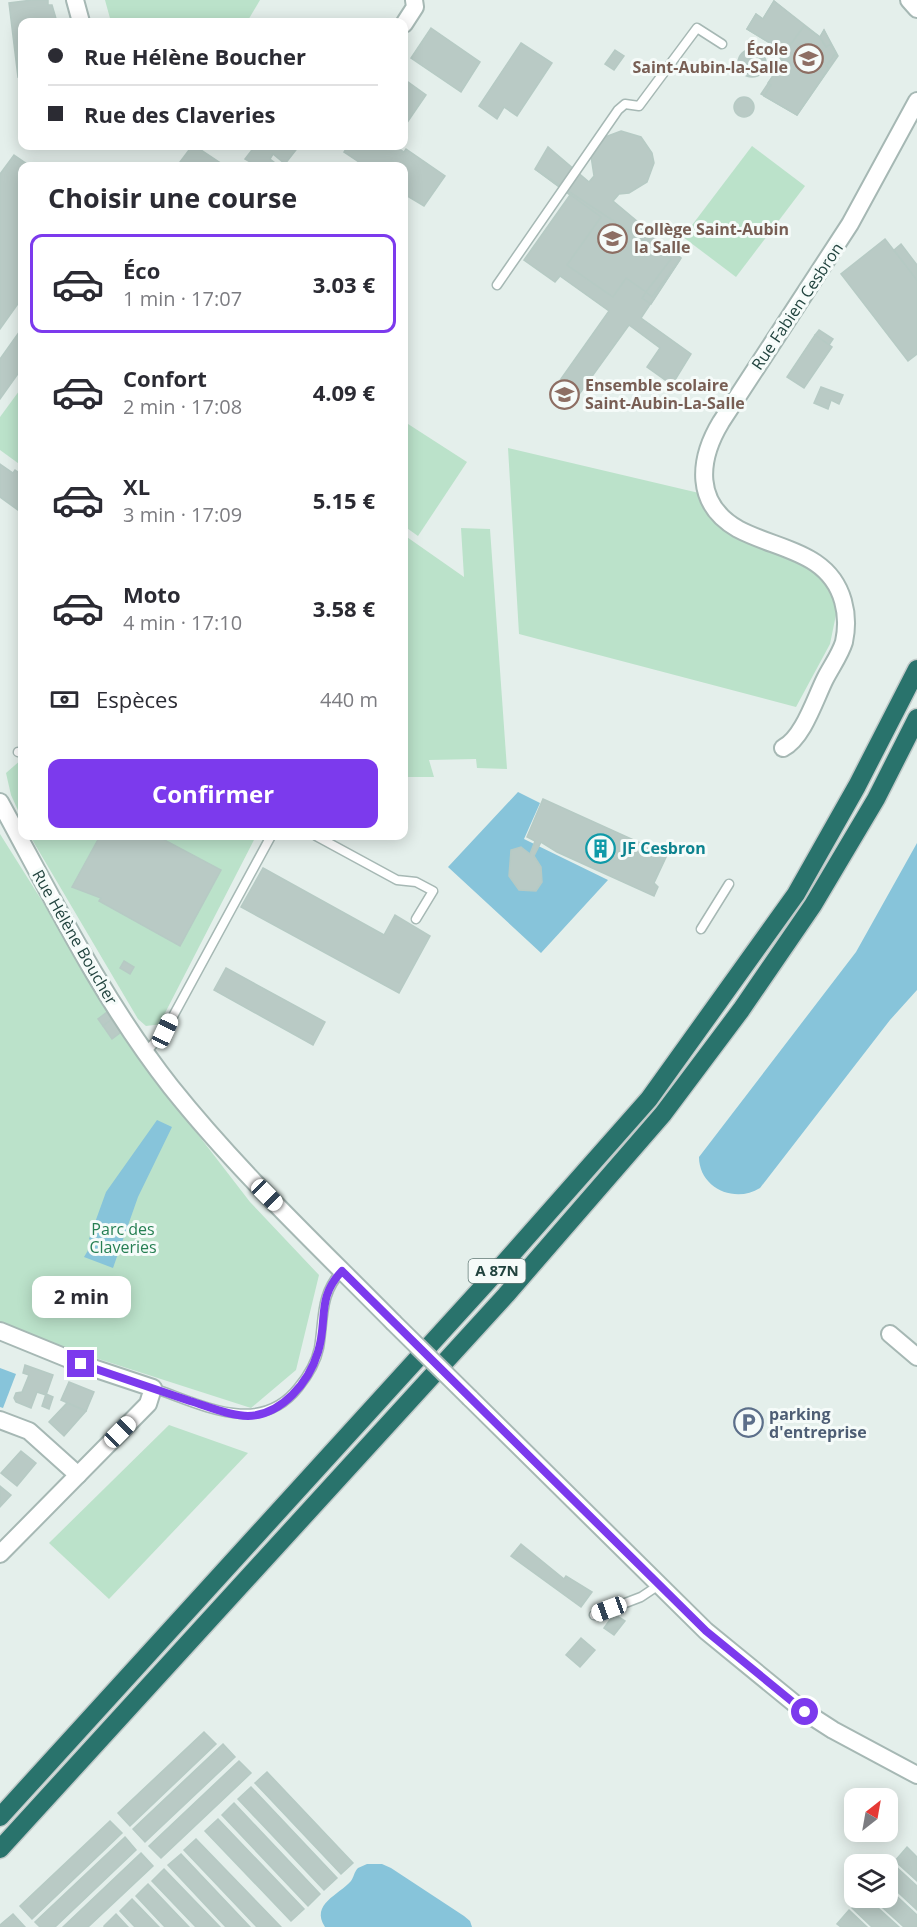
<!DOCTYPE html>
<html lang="fr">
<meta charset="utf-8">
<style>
:root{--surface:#fff;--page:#f2f2f3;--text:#2b2b33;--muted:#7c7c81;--line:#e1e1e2;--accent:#7c3aed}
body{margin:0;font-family:"Open Sans",sans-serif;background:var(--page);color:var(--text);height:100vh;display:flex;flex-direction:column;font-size:22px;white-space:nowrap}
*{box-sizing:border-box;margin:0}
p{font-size:20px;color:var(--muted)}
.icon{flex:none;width:33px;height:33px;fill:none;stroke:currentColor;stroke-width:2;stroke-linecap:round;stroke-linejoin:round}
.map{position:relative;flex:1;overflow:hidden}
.panel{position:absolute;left:18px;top:162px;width:390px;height:678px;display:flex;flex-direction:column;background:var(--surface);border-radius:12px;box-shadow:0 3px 15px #0003}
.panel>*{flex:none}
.banner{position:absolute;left:18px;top:18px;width:390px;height:132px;border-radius:12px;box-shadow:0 3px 15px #0003;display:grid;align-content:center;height:132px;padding:0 30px;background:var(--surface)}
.needle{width:39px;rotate:31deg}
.buttons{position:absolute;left:844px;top:1788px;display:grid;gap:12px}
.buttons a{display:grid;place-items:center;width:54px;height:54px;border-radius:12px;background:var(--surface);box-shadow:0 3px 15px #0003;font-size:30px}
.end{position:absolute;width:27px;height:27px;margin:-14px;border:8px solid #7c3aed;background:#fff;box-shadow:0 0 0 3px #fff}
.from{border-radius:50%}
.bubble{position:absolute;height:42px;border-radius:12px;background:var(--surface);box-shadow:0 3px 15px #0003;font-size:20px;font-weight:700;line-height:42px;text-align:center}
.car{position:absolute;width:18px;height:36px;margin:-18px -9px;border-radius:8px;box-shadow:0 0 4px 2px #0007;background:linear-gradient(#fff 24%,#345 0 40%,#fff 0 76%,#345 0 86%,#fff 0)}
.banner b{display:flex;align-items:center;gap:21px;height:57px;font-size:22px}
.banner b+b{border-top:2px solid var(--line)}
.banner i{width:15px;height:15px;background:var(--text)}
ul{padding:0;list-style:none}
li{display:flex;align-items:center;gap:18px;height:99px;margin:0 12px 9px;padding:0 18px;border:3px solid transparent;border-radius:12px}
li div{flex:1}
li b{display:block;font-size:22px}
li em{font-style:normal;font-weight:700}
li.selected{border-color:var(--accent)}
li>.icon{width:54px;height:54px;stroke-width:1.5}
h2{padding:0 30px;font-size:27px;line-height:72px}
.pay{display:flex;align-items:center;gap:15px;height:66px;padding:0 30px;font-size:22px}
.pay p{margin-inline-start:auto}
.primary-button{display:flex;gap:12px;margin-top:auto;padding:12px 30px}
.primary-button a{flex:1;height:69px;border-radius:12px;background:var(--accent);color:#fff;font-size:24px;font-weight:700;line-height:69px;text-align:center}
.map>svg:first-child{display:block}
</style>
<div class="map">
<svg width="917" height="1927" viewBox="0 0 917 1927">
<rect width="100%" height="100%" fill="#e4efeb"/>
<g fill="#bbe2ca">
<path d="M105 0H260L247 22H111Z"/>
<path d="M752 146 805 186 736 277 683 237Z"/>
<path d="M22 387V466L0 450V417Z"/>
<path d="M408 424 467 462 418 536 404 526V431Z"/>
<path d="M508 448 699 493 723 528 805 562 830 588 838 605 830 644 796 707 519 634Z"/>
<path d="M461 528 490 529 507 769 477 768 476 759 429 760 434 777H404V535L464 577Z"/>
<path d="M22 759V819L11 795 6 773Z"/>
<path d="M0 834 149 1071 250 1202 319 1275 296 1370 251 1408 49 1343 0 1324Z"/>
<path d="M30 836H256L164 1015 162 1024 146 1026 138 1019Z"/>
<path d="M169 1425 248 1453 109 1599 49 1543Z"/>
</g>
<g fill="#87c4da">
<path d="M518 792 540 803 524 839 608 880 541 953 448 867Z"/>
<path d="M917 843V990L890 1020 760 1188C735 1204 699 1188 699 1157L856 952Z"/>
<path d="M157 1120 172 1127 138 1197 113 1268 84 1257 93 1242 89 1239 106 1192Z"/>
<path d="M0 1368 16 1374 3 1408 0 1407Z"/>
<path d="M367 1864H382L391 1868 464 1916 470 1921 472 1927H325C310 1904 339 1895 351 1881 354 1877 354 1872 358 1868Z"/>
</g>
<g fill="#b9cac5" stroke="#b6cac4" stroke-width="1.5">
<path d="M32 0H48V5H52L57 22H22V76L18 77 9 3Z"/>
<path d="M774 1 804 26 785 52 747 29 756 14 763 19Z"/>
<path d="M774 1 820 37 824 30 838 56 797 115 761 94 783 61 780 59 785 52 747 29 756 14 763 19Z"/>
<path d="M804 26 820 37 826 47 831 44 836 53 826 66 829 68 797 115 764 96 771 85 768 83 783 61 780 59Z"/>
<path d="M431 28 480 62 461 92 411 58Z"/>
<path d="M824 30 831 44 826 47 820 37Z"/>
<path d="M521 43 552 63 517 116 504 107 497 119 479 106Z"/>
<circle cx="752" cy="63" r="14"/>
<path d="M615 50 624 56 614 70 605 64Z"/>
<path d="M404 79 426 95 404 127Z"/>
<circle cx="744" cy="107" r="10"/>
<path d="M621 131 641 137 652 153 654 163 647 182 629 193 619 194 613 201 681 258 641 318 691 354 672 385 647 367 660 348 629 325 570 407 551 393 609 311 560 276 555 282 524 260 570 195 535 169 548 147 589 182 594 176 591 156 602 138Z"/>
<path d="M192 146H195L225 166H177Z"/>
<path d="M255 146H299L285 164 273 154 270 159 279 166H257L245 159Z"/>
<path d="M348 146H395L404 152 406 149 445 176 424 206 404 194V166H365L344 152Z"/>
<path d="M14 155 30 166H22V298L0 329V174Z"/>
<path d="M535 169 671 259 646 292 626 278 613 297 567 265 601 217Z"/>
<path d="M885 239 917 280V354L908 361 841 274Z"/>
<path d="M901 244 917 265V280L894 250Z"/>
<path d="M681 258 651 304 642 298 646 292 652 297Z"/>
<path d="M22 328V368L0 399V359Z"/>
<path d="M819 330 833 339 829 345 815 335Z"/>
<path d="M815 335 832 347 804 388 787 377Z"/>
<path d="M821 387 843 395 839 404 831 400 828 409 814 403Z"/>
<path d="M0 464 13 473 15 470 22 475V513L0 497Z"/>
<path d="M543 799 667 855 654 883 658 887 654 896 557 852 541 842 534 856 541 867 542 882 536 891 519 890 509 876 511 850 521 847 530 854 535 841 527 837Z"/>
<path d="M100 836H157L221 870 180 946 99 901 101 898 72 887Z"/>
<path d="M263 868 384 935 395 915 430 936 399 993 241 907Z"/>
<path d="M124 961 134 967 130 974 120 968Z"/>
<path d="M226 968 325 1022 313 1045 214 990Z"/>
<path d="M107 1012 112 1019 103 1026 98 1019Z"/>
<path d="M112 1019 121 1032 112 1039 103 1026Z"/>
<path d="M25 1365 53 1375 46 1395 37 1392 31 1408 16 1402 14 1398 16 1393 22 1392 29 1375 23 1373Z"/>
<path d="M69 1382 94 1392 86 1411 61 1400Z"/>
<path d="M46 1394 53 1397 49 1409 42 1406Z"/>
<path d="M67 1403 86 1411 64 1436 49 1422Z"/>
<path d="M21 1451 36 1463 17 1486 1 1473Z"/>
<path d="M0 1486 11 1495 0 1507Z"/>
<path d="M521 1544 564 1579 566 1576 592 1592 581 1607 511 1556Z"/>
<path d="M614 1614 625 1621 614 1635 604 1628Z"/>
<path d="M581 1638 595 1650 580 1667 566 1655Z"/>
<path d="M204 1732 216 1744 130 1826 118 1813Z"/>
<path d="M223 1744 235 1757 145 1842 133 1829Z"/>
<path d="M239 1761 251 1773 161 1858 149 1846Z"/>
<path d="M267 1772 353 1863 341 1874 255 1783Z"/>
<path d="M251 1787 337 1878 324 1890 238 1799Z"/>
<path d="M234 1803 320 1894 308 1906 222 1815Z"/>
<path d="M218 1819 304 1909 291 1921 205 1831Z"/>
<path d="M110 1821 122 1833 32 1919 20 1906Z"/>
<path d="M125 1837 136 1850 55 1927H40L35 1922Z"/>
<path d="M196 1839 281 1927H257L184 1850Z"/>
<path d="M907 1847 917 1857V1881L895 1861Z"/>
<path d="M141 1853 153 1866 88 1927H63Z"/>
<path d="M181 1854 250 1927H226L168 1865Z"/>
<path d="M892 1863 917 1886V1910L888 1883V1868Z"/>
<path d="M164 1869 220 1927H196L152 1881Z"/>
<path d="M148 1884 189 1927H165L136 1896Z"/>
<path d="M888 1888 917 1915V1927H904L872 1898H888Z"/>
<path d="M861 1898H867L899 1927H872L852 1908Z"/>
<path d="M132 1899 159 1927H135L120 1911Z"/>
<path d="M849 1910 867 1927H841L837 1924Z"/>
<path d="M13 1914 25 1927H0V1925Z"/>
<path d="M116 1914 128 1927H104V1926Z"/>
</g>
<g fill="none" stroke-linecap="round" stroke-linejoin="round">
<defs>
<g id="lane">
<path d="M497 285 618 110 625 104 639 106 697 28 722 44"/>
<path d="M18 752 22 753"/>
<path d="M316 836 397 880 416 882 433 891 416 919"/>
<path d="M701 929 729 884"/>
<path d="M146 1052 165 1031 271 836"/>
<path d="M153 1388C201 1404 259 1437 298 1388 307 1377 316 1363 319 1348 324 1319 320 1293 342 1271"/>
<path d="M594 1615 641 1597 659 1585"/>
</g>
<g id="street">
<path d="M75 0 81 22"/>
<path d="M909 0 917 9"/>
<path d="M404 24 415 7 414 0"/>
<path d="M783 748C803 738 815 699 825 679 831 667 840 655 844 642 847 628 847 615 843 601 829 551 777 550 738 529 694 504 698 460 721 422L850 224 917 101"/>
<path d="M0 802C53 899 102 999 171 1087 238 1171 317 1245 393 1322"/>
<path d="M0 1331 81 1364 153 1388 148 1404 0 1554"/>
<path d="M890 1334 917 1357"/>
<path d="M470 1398 706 1631 805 1712 833 1730 917 1775"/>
<path d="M0 1420 29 1431 78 1475"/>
</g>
<g id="highway">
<path d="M0 1817 489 1280 649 1099 796 894 857 786 917 669"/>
<path d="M0 1849 506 1295 663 1114 741 1010 813 905 876 799 917 718"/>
</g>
</defs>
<use href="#lane" stroke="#a6b8b4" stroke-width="11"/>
<use href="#street" stroke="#a6b8b4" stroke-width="20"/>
<use href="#highway" stroke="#c1cac9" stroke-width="21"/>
<use href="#lane" stroke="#fff" stroke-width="8"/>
<use href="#street" stroke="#fff" stroke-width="16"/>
<use href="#highway" stroke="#29736c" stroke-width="18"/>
<defs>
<path id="street-bridge" d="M393 1322 470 1398"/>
</defs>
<use href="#street-bridge" stroke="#a6b8b4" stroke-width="20" stroke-linecap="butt"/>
<use href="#street-bridge" stroke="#fff" stroke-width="16"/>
</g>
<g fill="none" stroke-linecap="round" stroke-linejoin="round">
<path stroke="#7c3aed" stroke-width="8" d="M81 1364C117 1376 154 1389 190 1401 207 1406 229 1416 248 1416 282 1415 309 1382 318 1352 328 1320 316 1298 342 1271L706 1631 805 1712"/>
</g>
<defs>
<symbol id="school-ring" viewBox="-11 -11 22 22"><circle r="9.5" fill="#f5fbf9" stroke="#8d6e63" stroke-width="1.5"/><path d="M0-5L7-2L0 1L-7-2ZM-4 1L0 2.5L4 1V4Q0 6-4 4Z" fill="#8d6e63"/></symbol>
<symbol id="building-ring" viewBox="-11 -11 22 22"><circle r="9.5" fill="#f5fbf9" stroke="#0f9aa8" stroke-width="1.5"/><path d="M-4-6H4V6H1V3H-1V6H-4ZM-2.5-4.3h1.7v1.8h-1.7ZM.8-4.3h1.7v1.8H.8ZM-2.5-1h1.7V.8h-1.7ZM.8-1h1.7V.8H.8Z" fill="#0f9aa8"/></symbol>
<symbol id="parking-ring" viewBox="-11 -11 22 22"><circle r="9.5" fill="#f5fbf9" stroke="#5c6f8a" stroke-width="1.5"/><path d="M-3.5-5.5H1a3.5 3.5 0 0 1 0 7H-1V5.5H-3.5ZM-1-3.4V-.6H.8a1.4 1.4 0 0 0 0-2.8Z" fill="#5c6f8a"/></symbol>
</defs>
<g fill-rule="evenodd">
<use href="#school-ring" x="792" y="42" width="33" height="33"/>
<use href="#school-ring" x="596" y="222" width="33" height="33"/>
<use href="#school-ring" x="548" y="378" width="33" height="33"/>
<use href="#building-ring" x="584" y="832" width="33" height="33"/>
<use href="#parking-ring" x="732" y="1406" width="33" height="33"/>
</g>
<g text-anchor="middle" stroke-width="6" stroke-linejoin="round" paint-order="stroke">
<rect fill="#f5fbf9" stroke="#617a76" stroke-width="1.5" x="468.5" y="1259" width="57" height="24" rx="4.5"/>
<g font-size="15" font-weight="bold" fill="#21433e">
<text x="497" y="1276">A 87N</text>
</g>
<g font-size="16" font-weight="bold" fill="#785e54" stroke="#f5fbf9" text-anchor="start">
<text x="788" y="55" text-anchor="end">École<tspan x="788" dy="18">Saint-Aubin-la-Salle</tspan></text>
<text x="634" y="235">Collège Saint-Aubin<tspan x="634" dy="18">la Salle</tspan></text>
<text x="585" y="391">Ensemble scolaire<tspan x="585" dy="18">Saint-Aubin-La-Salle</tspan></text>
</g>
<g font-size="16" fill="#21433e" stroke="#f5fbf9">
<text transform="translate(797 306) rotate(-56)" y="6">Rue Fabien Cesbron</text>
<text transform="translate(75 937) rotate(60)" y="6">Rue Hélène Boucher</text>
</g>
<g font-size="16" font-weight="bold" fill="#0d838f" stroke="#f5fbf9" text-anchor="start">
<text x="622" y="854">JF Cesbron</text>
</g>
<g font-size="16" fill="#267f53" stroke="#f5fbf9">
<text x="123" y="1235">Parc des<tspan x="123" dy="18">Claveries</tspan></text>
</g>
<g font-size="16" font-weight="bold" fill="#4e5e75" stroke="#f5fbf9" text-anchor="start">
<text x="769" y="1420">parking<tspan x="769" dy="18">d'entreprise</tspan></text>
</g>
</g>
</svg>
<div class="buttons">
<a><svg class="needle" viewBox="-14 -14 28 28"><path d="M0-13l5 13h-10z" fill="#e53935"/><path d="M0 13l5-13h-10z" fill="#7c7c81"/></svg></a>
<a><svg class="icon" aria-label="layers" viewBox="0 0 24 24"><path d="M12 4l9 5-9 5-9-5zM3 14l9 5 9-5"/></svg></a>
</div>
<i class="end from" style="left:805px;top:1712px"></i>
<i class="end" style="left:81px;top:1364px"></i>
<div class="bubble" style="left:32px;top:1276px;width:99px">2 min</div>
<i class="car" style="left:165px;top:1031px;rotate:25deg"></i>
<i class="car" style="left:267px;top:1195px;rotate:135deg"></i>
<i class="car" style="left:120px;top:1432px;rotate:45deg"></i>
<i class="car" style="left:609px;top:1609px;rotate:250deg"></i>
<div class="banner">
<b><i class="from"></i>Rue Hélène Boucher</b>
<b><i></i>Rue des Claveries</b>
</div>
<section class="panel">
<h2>Choisir une course</h2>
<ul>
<li class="selected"><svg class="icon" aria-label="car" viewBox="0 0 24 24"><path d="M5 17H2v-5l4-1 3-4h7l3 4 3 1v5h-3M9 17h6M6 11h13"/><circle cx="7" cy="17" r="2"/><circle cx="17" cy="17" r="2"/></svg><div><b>Éco</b><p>1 min · 17:07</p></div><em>3.03 €</em></li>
<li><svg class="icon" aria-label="car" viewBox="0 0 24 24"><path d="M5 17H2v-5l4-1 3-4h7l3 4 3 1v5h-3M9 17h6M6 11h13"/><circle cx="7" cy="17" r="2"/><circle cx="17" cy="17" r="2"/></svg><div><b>Confort</b><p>2 min · 17:08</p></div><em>4.09 €</em></li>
<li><svg class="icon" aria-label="car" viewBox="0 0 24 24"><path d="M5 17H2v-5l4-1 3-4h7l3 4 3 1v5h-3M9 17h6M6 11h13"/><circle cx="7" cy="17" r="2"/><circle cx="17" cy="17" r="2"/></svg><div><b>XL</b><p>3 min · 17:09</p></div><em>5.15 €</em></li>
<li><svg class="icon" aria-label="car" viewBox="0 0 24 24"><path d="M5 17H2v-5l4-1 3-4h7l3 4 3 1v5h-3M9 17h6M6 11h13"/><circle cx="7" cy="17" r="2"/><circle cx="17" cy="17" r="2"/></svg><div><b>Moto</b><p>4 min · 17:10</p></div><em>3.58 €</em></li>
</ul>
<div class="pay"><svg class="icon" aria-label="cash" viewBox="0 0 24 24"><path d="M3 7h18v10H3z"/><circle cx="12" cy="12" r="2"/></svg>Espèces<p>440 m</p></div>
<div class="primary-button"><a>Confirmer</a></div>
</section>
</div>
